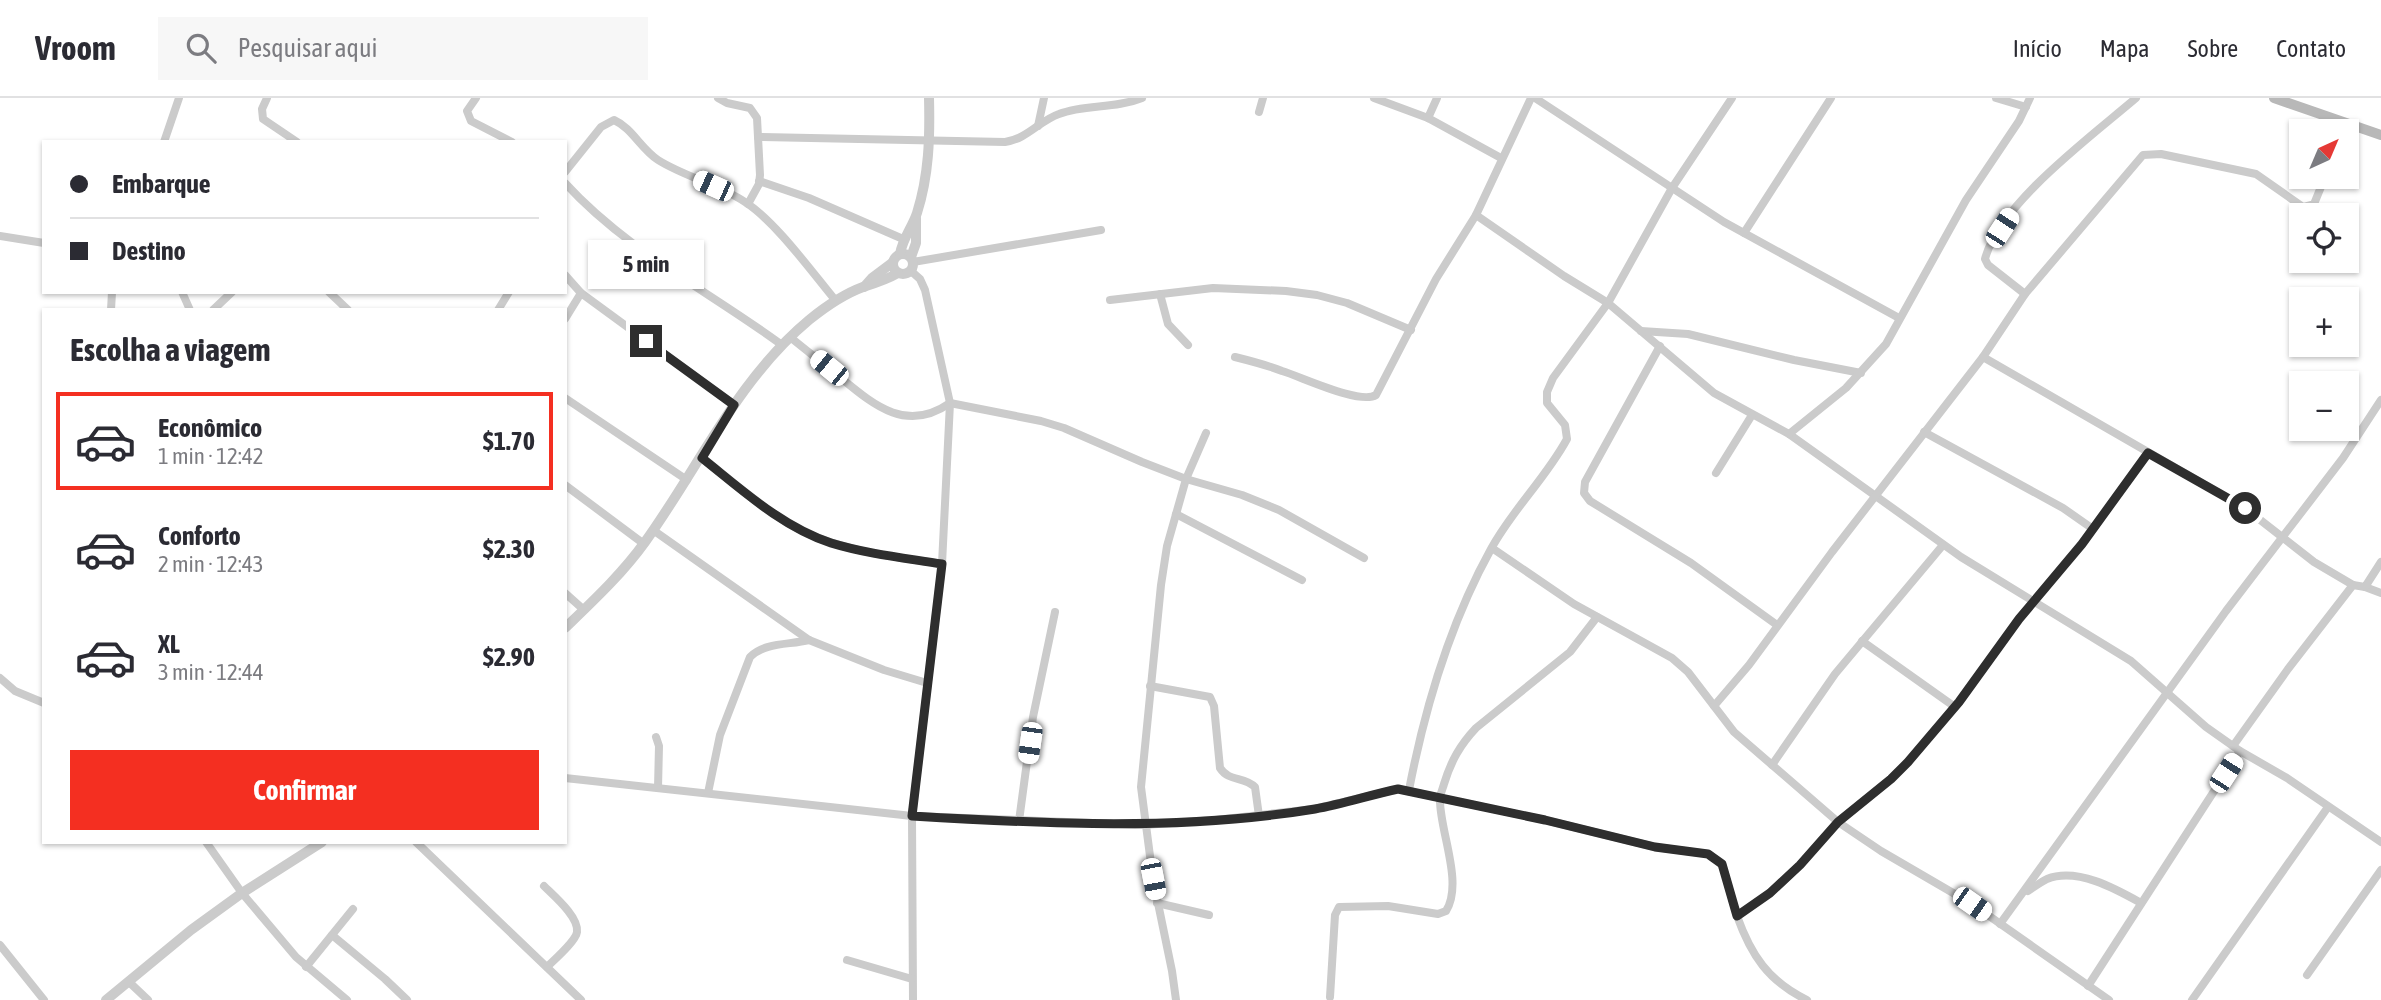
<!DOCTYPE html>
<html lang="pt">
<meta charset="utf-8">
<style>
:root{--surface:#fff;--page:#f7f7f7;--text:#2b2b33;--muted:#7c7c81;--line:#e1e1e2;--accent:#f42f21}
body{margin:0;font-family:"Asap Condensed",sans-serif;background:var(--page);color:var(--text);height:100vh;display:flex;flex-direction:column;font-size:26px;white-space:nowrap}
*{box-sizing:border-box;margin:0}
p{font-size:23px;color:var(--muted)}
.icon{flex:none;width:38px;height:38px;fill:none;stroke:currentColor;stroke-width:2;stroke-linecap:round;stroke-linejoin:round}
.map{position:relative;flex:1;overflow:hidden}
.side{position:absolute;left:42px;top:210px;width:525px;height:536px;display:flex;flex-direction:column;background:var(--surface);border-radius:0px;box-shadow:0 2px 5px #0004}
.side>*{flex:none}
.guide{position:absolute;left:42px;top:42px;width:525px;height:154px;border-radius:0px;box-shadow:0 2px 5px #0004;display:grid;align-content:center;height:154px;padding:0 28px;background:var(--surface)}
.needle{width:46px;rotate:44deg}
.buttons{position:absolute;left:2289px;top:21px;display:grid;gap:14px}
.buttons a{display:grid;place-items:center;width:70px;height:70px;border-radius:0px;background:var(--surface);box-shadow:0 2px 5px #0004;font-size:35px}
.end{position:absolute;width:32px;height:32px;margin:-16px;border:9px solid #2e2e2e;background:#fff;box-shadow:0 0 0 4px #fff}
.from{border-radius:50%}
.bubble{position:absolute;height:49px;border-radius:0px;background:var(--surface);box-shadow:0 2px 5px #0004;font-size:23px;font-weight:700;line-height:49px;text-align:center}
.car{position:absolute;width:21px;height:42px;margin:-21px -10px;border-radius:9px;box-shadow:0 0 5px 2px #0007;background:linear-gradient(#fff 24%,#345 0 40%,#fff 0 76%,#345 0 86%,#fff 0)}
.guide b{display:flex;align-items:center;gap:24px;height:66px;font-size:26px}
.guide b+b{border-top:2px solid var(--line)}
.guide i{width:18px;height:18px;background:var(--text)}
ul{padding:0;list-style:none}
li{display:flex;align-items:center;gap:21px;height:98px;margin:0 14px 10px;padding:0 14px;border:4px solid transparent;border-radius:0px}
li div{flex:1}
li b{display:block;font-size:26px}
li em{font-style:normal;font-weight:700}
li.on{border-color:var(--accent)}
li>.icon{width:63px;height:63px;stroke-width:1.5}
h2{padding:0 28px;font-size:32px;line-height:84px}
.primary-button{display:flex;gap:14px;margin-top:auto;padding:14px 28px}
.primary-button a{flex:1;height:80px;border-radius:0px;background:var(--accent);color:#fff;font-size:28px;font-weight:700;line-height:80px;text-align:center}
header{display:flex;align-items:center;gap:42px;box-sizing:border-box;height:98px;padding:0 35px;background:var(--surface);border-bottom:2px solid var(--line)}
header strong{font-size:33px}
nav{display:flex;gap:38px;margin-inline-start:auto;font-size:24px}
.search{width:490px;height:63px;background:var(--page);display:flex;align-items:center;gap:18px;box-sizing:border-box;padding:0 24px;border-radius:0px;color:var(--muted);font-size:26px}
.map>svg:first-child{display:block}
</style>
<header>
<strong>Vroom</strong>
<div class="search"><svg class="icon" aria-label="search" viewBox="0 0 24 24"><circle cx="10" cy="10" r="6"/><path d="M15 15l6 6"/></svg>Pesquisar aqui</div>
<nav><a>Início</a><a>Mapa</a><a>Sobre</a><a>Contato</a></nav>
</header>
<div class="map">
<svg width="2381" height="902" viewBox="0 0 2381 902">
<rect width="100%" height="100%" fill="#fff"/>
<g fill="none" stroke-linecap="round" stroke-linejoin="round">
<g stroke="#cbcbcb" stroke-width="8">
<path d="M267 0 262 11 263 21 297 44"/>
<path d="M476 0 467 13 471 23 512 44"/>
<path d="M718 0 727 5 750 10 757 20 760 77 759 86 748 106"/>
<path d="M1374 0 1428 20 1501 60"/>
<path d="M1535 0 1724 124 1899 220"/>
<path d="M1996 0 2026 9"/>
<path d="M1259 14 1263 0"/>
<path d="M1428 20 1437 0"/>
<path d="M1038 28 1044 0"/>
<path d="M758 39 1005 44C1027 41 1039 23 1059 16 1085 6 1115 11 1142 0"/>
<path d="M164 44 179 0"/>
<path d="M565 74 601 29 614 22C632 30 641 51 658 62 685 79 718 86 745 104 776 124 811 173 836 203"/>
<path d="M2325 79 2314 106 2303 109 2256 76 2161 56 2143 57 2025 196 1983 259 2245 410 2314 464 2353 487"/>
<path d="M759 83 809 100 903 141"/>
<path d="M565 85C626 152 710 194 782 247"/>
<path d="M1476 117 1564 178 1608 205 1714 295 1789 336 1961 459 2131 563 2206 629 2240 653 2287 680 2381 744"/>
<path d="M1744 135 1831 0"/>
<path d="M0 138 44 145"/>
<path d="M913 164 1101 132"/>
<path d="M911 173 920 181 925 192 950 305 942 466 912 718 913 902"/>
<path d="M565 177 581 195"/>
<path d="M182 194 190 212"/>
<path d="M329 194 348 212"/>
<path d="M1160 196 1168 226 1188 247"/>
<path d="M2025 196 1988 167 1985 161C1999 106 2093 37 2136 0"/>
<path d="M1110 202 1213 190 1286 193 1317 197 1347 205 1411 232"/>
<path d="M111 212 112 194"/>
<path d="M213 212 232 194"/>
<path d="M498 212 509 194"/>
<path d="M565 221 581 195 734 307"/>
<path d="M1641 233 1688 236 1794 262 1861 275"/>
<path d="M790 239C807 253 824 266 841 280 875 308 907 335 950 305L1041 323 1064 330 1142 364 1186 381 1242 397 1279 412 1364 460"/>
<path d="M1660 248 1585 384 1584 395 1590 403 1691 465 1777 527"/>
<path d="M1235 259C1251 263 1267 267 1282 273 1302 279 1360 307 1376 297L1436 181 1476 117 1531 0"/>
<path d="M565 300 687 382"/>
<path d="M1924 334 2063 410 2093 431"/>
<path d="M1789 336 1846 290 1886 246 1966 102 2019 23 2030 0"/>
<path d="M702 360C734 386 768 416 806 435 848 454 896 459 942 466"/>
<path d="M1716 375 1752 317"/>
<path d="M565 387 644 446"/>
<path d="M1176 416 1302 482"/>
<path d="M653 432 809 542 884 572 927 585"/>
<path d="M1492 450 1574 506 1672 560 1688 574 1734 634 1838 724 1881 753 1972 806 2109 902"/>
<path d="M2365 489 2381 495"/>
<path d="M565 495 584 512"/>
<path d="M1862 543 1955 609"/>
<path d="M0 580 15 593 44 605"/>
<path d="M1150 588 1210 599 1214 608 1220 670C1229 684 1244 678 1255 689L1259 718"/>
<path d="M1714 608 1749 567 1832 454 1983 259"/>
<path d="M656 639 659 648 658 690"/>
<path d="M2233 648 2288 571 2353 487 2365 489 2381 464"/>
<path d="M1772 667 1835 576 1943 447"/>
<path d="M565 680 912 718 1144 727 1215 722 1314 711 1398 691 1545 722 1655 749 1708 756 1722 766 1737 818 1770 795 1800 767 1838 724 1891 681 1908 664 1959 604 2019 521 2082 446 2148 355"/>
<path d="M1409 692C1425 609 1450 525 1491 451 1512 412 1546 380 1567 341L1565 327 1547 305V294L1553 280 1608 205 1672 90 1732 0"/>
<path d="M708 695 720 637 750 559C765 544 789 547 809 542"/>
<path d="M1019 723 1033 619 1055 514"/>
<path d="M206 744 242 795 296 859 347 902"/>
<path d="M416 744 581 902"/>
<path d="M544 788C554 798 579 819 577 834 576 843 554 862 547 869"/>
<path d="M2028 793C2034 789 2041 784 2047 781 2077 769 2116 791 2141 805"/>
<path d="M1157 805 1209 817"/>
<path d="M1737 818C1751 857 1768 883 1807 902"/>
<path d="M2000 826 2226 513 2343 360 2381 302"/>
<path d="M332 837 385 881 407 902"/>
<path d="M0 847 44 902"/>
<path d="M847 862 912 881"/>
<path d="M306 869 353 811"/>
<path d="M2307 877 2381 772"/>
<path d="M129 884 148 902"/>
<path d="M2088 888 2240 653"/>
<path d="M1330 899 1335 817 1339 809 1388 808 1438 816 1446 813C1464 785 1439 731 1440 701 1440 696 1443 690 1444 686 1451 663 1460 647 1476 630L1570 554 1597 519"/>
<path d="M1176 902 1172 873 1153 781 1141 689 1161 487 1167 448 1186 381 1206 335"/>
<path d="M2192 902 2328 709"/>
</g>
<g stroke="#cbcbcb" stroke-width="10">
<circle cx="903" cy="166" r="10"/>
<path d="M900 156C903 139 912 130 917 115 929 77 930 40 929 0"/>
<path d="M911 159 916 145V120"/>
<path d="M864 189 872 180 892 165"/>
<path d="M565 530C593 503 622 476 645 444 699 369 737 282 809 222 825 209 844 196 863 189 876 185 886 182 898 175"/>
<path d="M106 902 191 832 242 795 322 744"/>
</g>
<path stroke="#b8b8b8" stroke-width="10" d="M2274 0 2381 37"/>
</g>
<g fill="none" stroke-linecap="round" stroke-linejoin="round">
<path stroke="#2e2e2e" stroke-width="9" d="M646 243 734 307 702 360C741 391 782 429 831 445 867 456 905 460 942 466L912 718C1046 726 1182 733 1315 711 1343 706 1370 697 1398 691L1545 722 1655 749 1708 756 1722 766 1737 818 1770 795 1800 767 1838 724 1891 681 1908 664 1959 604 2019 521 2082 446 2148 355 2245 410"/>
</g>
</svg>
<div class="buttons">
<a><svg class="needle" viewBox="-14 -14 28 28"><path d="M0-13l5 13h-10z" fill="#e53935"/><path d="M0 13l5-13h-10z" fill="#7c7c81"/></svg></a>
<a><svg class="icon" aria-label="locate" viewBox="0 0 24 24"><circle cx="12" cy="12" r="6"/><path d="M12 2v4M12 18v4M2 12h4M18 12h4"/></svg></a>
<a>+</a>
<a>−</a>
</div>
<i class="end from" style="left:2245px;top:410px"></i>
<i class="end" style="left:646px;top:243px"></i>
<div class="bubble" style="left:588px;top:142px;width:116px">5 min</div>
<i class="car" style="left:713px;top:88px;rotate:294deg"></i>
<i class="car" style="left:2002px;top:130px;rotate:33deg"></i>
<i class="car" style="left:829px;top:270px;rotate:309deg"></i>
<i class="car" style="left:1030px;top:645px;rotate:188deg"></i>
<i class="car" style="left:2226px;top:675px;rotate:33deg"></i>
<i class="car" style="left:1153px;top:781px;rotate:169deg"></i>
<i class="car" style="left:1972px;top:806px;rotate:125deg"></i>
<div class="guide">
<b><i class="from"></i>Embarque</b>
<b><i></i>Destino</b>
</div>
<section class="side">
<h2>Escolha a viagem</h2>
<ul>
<li class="on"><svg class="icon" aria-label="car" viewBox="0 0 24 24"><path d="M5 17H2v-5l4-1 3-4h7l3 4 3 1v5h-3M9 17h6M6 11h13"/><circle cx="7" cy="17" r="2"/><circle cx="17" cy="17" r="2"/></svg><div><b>Econômico</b><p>1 min · 12:42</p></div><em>$1.70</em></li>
<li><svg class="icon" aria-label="car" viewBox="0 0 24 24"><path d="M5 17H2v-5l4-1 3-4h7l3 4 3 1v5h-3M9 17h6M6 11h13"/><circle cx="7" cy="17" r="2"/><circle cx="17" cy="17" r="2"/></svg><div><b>Conforto</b><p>2 min · 12:43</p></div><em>$2.30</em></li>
<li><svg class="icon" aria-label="car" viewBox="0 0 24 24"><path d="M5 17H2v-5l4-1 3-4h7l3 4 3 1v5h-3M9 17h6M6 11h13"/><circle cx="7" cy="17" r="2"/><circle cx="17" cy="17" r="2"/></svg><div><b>XL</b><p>3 min · 12:44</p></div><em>$2.90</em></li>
</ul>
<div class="primary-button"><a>Confirmar</a></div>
</section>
</div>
